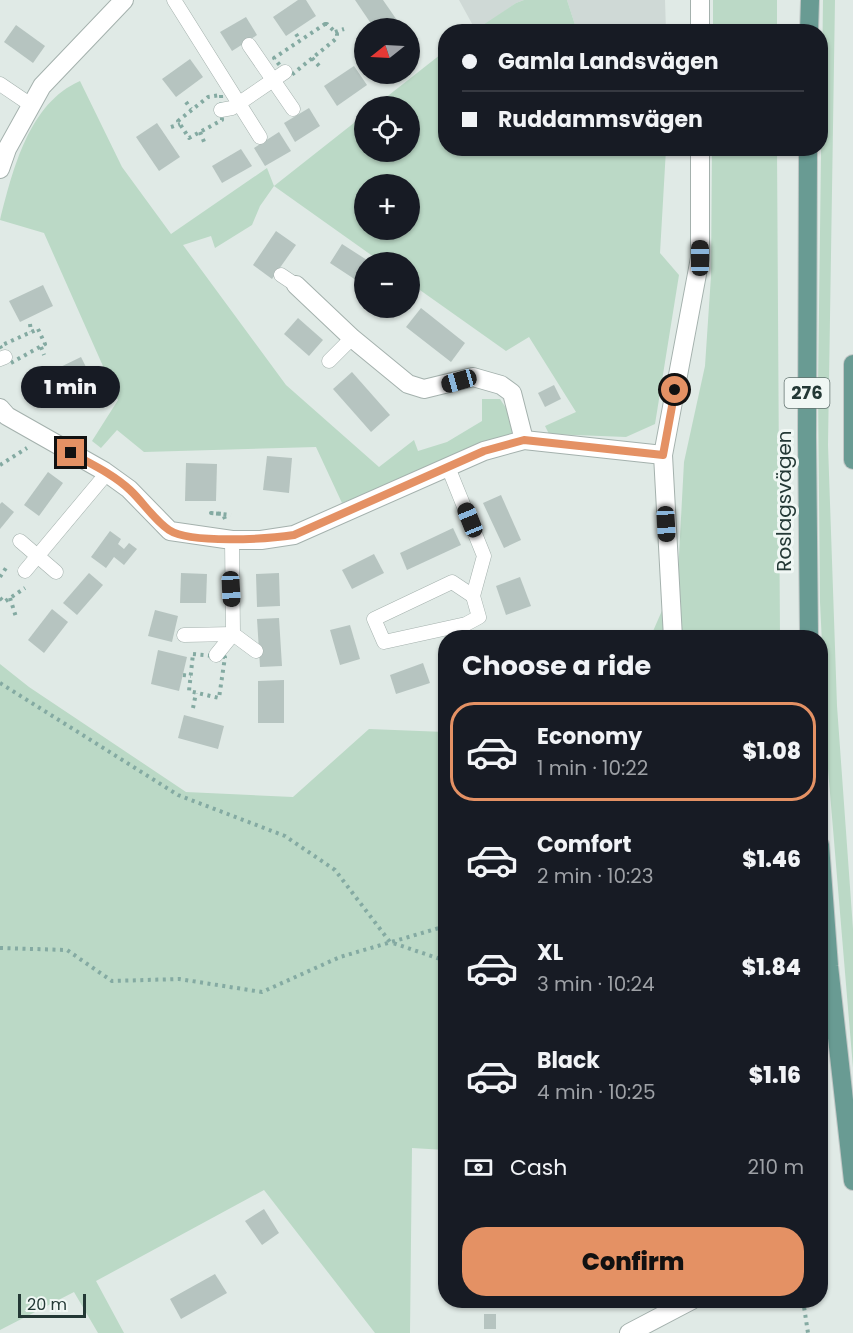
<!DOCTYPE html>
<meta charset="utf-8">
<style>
:root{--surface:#171b24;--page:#242831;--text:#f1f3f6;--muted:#9ea1a6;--line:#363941;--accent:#e49164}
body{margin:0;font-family:Poppins,sans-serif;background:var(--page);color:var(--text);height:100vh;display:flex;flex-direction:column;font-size:22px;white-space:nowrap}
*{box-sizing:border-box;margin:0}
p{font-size:20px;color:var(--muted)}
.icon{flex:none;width:33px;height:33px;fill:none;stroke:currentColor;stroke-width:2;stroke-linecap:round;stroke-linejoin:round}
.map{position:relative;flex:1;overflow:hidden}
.drawer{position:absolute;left:438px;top:630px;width:390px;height:678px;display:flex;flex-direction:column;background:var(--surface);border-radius:24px;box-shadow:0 2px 4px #0004}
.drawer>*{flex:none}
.guide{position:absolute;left:438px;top:24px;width:390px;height:132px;border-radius:24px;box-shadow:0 2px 4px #0004;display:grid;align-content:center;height:132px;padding:0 24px;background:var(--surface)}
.needle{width:39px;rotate:252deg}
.fabs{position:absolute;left:354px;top:18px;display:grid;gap:12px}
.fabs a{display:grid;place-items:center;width:66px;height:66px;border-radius:50%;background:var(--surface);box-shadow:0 2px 4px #0004;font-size:30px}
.scale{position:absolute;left:18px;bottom:15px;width:68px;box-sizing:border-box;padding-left:6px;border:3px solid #233835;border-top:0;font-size:16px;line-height:21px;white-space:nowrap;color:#233835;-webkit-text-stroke:4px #f0f7f4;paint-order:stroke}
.end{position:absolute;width:27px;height:27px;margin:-14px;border:8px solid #e49164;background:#111;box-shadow:0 0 0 3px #111}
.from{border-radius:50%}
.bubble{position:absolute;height:42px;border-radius:21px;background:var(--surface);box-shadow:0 2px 4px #0004;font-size:20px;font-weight:800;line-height:42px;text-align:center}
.car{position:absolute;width:18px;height:36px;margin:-18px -9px;border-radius:8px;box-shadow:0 0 4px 2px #0007;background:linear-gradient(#222 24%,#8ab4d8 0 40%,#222 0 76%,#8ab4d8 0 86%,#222 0)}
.guide b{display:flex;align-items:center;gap:21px;height:57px;font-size:22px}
.guide b+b{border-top:2px solid var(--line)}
.guide i{width:15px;height:15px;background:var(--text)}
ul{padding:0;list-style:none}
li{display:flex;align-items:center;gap:18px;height:99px;margin:0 12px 9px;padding:0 12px;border:3px solid transparent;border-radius:24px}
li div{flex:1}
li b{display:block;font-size:22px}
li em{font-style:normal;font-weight:800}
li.current{border-color:var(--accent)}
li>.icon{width:54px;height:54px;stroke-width:1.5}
h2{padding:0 24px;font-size:27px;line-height:72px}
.pay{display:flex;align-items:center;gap:15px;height:66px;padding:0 24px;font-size:22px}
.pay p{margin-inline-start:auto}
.cta{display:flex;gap:12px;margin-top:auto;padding:12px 24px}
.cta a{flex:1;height:69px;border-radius:24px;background:var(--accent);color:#111;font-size:24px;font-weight:800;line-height:69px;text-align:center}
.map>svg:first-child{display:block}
</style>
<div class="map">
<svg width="853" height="1333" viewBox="0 0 853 1333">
<rect width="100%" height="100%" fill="#e0eae6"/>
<g fill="#cfd9d6">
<path d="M459 0H524L516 3 476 31Z"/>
<path d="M567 0H665L666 31H577Z"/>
</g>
<g fill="#bbd9c6" fill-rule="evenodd">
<path d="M524 0H567L577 31H474L516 3Z"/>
<rect x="713" y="0" width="64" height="31"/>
<path d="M823 0H835L828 445 837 706 853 929V1068L828 769 820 602 818 387Z"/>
<path d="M445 51 446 148 666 149 660 253 679 275 655 424 626 437 549 434 545 426 576 412 529 337 506 351 410 283V262H381L274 186 260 206 252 225 215 248 211 236 183 245 286 385 379 467 414 440 418 451 447 442 482 421V399H500L512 417 516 435 342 503 316 447 144 452 117 430 101 448 92 441 118 400 44 233 0 220C13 169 29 103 80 81L122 167 171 234 267 168 274 186 364 115V152H410V106H375ZM364 184H410V230H364Z"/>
<path d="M712 149H777L780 637 650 638 678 574 684 462 705 366 711 276Z"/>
<path d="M0 664 29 687 186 792 293 797 369 729 445 732V1150L412 1148 410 1333H375L264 1190 96 1281 124 1333H98L74 1292 0 1330Z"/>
</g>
<g fill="#b6c4c0">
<path d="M298 0H306L316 16 286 36 273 17Z"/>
<path d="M355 0H383L401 26 374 28Z"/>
<path d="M246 17 257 35 232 51 220 32Z"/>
<path d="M16 25 45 46 33 63 4 42Z"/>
<path d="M190 59 203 77 176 97 162 79Z"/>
<path d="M354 66 367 85 337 106 324 86Z"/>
<path d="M309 108 320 126 295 142 284 123Z"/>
<path d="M157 123 180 157 159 171 136 137Z"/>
<path d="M279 132 291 151 265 166 254 148Z"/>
<path d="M241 149 252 166 222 183 212 166Z"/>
<path d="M276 231 296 245 272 279 253 265Z"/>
<path d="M342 244 370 262H364L362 284 330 263Z"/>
<path d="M43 285 53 306 20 322 9 301Z"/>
<path d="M421 308 465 343 451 362 406 327Z"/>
<path d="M298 318 323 340 309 356 284 334Z"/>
<path d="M81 357 91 377 57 393 48 373Z"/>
<path d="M352 372 390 415 371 432 333 389Z"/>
<path d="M554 385 561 399 545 407 538 393Z"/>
<path d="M267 456 292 458 289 493 263 490Z"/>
<path d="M186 463 217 464 216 501H185Z"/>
<path d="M48 472 63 483 39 516 24 505Z"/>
<path d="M501 495 521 540 504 548 483 503Z"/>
<path d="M2 502 14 512 0 529V504Z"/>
<path d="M453 528 461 545 407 570 400 553Z"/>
<path d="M110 531 121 539 118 544 124 549 129 543 137 549 124 565 114 557 106 568 91 557Z"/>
<path d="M374 554 384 573 352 589 342 570Z"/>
<path d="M89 573 103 585 77 615 63 603Z"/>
<path d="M181 573 207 574 206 603H180Z"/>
<path d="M279 573 280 606 257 607 256 574Z"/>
<path d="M520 577 531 606 506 615 496 586Z"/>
<path d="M52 609 68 622 44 653 28 640Z"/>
<path d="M155 610 178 616 172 642 148 636Z"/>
<path d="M279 618 282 666 260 667 257 619Z"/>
<path d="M350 625 360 659 340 665 330 630Z"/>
<path d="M158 650 187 657 179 691 151 684Z"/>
<path d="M423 663 430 683 396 694 390 675Z"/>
<path d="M284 680V723H258V681Z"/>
<path d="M184 715 224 726 218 749 178 738Z"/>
<path d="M264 1209 279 1233 262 1245 245 1221Z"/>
<path d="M215 1274 227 1293 181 1319 170 1299Z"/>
<rect x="484" y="1314" width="12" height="15"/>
</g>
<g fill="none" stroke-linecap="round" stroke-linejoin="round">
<defs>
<g id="service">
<path d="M174 0 260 137"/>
<path d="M249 45 293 109"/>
<path d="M0 84 31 105"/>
<path d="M221 110 232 108 285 72"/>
<path d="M281 275 296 285"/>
<path d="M0 359 5 357"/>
<path d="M329 361 352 338"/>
<path d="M448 467 484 556 473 596 479 617 466 624 384 642 374 619 452 582 473 596"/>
<path d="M20 541 56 572"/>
<path d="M25 571 107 473"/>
<path d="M184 635 233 634 256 651"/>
<path d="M216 655 233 634 232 540"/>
</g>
<g id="minor">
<path d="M700 0V32"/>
<path d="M0 169 7 149 42 86 124 0"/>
<path d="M296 285 352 338 408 384 424 389 473 377 501 385 512 393 524 440"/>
<path d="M0 408 7 416 104 471 129 489 170 531 232 540H261L294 535 484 451 524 440 663 455"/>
<path d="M673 638 663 455 700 258V148"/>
<path d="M629 1333 692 1300"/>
</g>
<g id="primary">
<path d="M809 32 810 0"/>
<path d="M808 148 807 437 809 638"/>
<path d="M853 364V460"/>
<path d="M820 845 829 966 853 1181"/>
</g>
</defs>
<use href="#service" stroke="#a4b1ad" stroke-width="15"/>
<use href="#minor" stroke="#a4b1ad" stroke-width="20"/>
<use href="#primary" stroke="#c1c7c6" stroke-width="20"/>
<g stroke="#84aaa2" stroke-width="4" stroke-dasharray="3 4.5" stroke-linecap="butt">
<path d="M325 24H327L337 34V38L289 77 274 58Z"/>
<path d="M335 32 344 29"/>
<path d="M296 34 300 40"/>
<path d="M312 58 321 68"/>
<path d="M221 95 222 120 189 138 178 121 208 97Z"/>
<path d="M186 102 191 109"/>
<path d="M171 127 180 124"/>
<path d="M200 132 205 144"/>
<path d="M30 324 31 332"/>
<path d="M38 329 45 344 9 364 0 346Z"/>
<path d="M41 347 44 355"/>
<path d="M0 465 27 448"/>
<path d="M225 519 223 514 211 513 231 515"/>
<path d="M0 577 8 565"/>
<path d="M0 598 4 602 25 588"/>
<path d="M10 598 16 617"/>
<path d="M193 654 225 657 219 698 189 691Z"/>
<path d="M183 675 191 676"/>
<path d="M0 683 178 795 285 836 335 870 390 942 446 961"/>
<path d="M193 708 196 693"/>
<path d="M0 948 67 950 112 981 179 979 262 992 340 957 446 926"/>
<path d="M803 1300 808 1333"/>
</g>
<use href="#service" stroke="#fff" stroke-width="14"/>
<use href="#minor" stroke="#fff" stroke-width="18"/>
<use href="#primary" stroke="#699b93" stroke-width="18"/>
</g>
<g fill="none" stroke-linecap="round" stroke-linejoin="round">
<path stroke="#e49164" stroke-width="8" d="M71 453C91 464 113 474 130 490 143 502 154 520 169 530 190 544 268 539 294 535L484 451 524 440 663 455 675 390"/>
</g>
<g text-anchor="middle" stroke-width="6" stroke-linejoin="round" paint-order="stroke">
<rect fill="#f0f7f4" stroke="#60716e" stroke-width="1.5" x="784.5" y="378" width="45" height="30" rx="4.5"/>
<g font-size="18" font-weight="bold" fill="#233835">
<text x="807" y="399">276</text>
</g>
<g font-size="20" fill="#233835" stroke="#f0f7f4">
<text transform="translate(784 501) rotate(-90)" y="7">Roslagsvägen</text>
</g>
</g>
</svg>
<div class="fabs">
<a><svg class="needle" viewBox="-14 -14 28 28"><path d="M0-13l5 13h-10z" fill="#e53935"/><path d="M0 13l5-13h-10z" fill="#9ea1a6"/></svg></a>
<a><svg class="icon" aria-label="locate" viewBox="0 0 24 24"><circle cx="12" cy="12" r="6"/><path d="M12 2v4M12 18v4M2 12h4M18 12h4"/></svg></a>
<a>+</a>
<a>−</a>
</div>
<div class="scale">20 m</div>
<i class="end from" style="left:675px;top:390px"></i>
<i class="end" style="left:71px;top:453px"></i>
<div class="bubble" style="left:21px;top:366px;width:99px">1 min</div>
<i class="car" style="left:700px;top:258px;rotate:0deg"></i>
<i class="car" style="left:459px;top:381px;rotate:254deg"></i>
<i class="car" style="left:470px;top:520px;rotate:338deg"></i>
<i class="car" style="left:666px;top:524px;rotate:177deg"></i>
<i class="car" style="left:231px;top:589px;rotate:177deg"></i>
<div class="guide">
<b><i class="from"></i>Gamla Landsvägen</b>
<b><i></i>Ruddammsvägen</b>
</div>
<section class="drawer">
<h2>Choose a ride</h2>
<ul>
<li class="current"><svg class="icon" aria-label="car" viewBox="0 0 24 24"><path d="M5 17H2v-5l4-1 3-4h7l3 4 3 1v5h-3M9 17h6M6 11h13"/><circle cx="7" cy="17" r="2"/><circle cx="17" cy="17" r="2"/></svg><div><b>Economy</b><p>1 min · 10:22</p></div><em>$1.08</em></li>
<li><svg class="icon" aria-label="car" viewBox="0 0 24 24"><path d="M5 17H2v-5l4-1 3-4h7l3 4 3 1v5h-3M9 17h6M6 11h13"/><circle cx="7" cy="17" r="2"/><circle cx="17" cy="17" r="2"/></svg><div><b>Comfort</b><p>2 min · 10:23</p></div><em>$1.46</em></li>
<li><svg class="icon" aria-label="car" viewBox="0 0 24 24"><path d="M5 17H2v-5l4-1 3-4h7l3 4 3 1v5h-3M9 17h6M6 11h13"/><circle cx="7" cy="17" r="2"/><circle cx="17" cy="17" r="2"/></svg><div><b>XL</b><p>3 min · 10:24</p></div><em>$1.84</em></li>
<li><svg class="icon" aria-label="car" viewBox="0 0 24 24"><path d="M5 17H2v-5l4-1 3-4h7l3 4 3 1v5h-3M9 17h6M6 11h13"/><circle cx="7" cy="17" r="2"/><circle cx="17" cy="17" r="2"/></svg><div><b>Black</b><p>4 min · 10:25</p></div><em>$1.16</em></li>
</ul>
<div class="pay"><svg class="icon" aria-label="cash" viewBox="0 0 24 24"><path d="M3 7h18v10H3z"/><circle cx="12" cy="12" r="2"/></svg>Cash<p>210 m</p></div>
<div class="cta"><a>Confirm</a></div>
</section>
</div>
